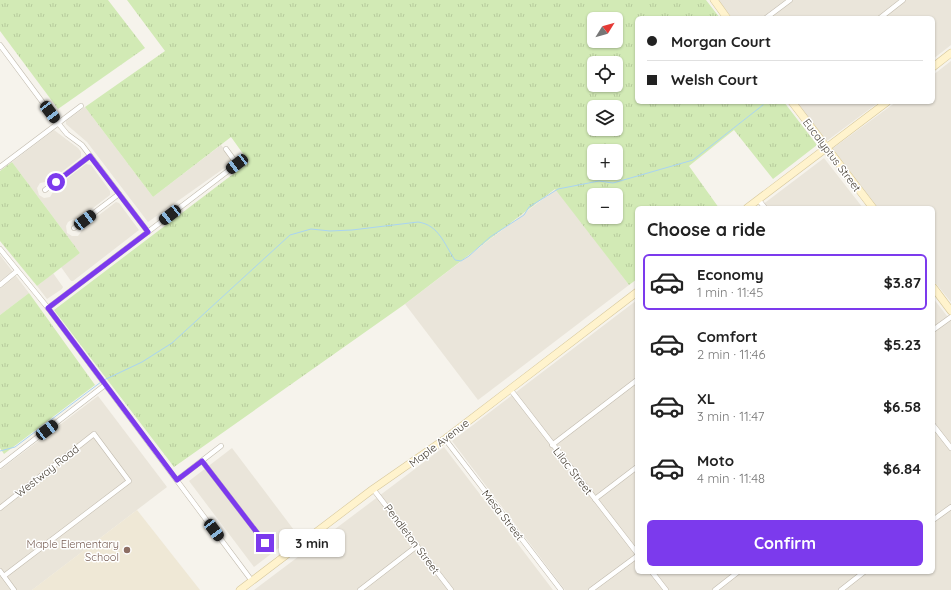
<!DOCTYPE html>
<meta charset="utf-8">
<style>
:root{--surface:#fff;--page:#f6f6f6;--text:#222;--muted:#767676;--line:#e0e0e0;--accent:#7c3aed}
body{margin:0;font-family:Quicksand,sans-serif;background:var(--page);color:var(--text);height:100vh;display:flex;flex-direction:column;font-size:15px;white-space:nowrap}
*{box-sizing:border-box;margin:0}
p{font-size:13px;color:var(--muted)}
.icon{flex:none;width:22px;height:22px;fill:none;stroke:currentColor;stroke-width:2;stroke-linecap:round;stroke-linejoin:round}
.map{position:relative;flex:1;overflow:hidden}
.sheet{position:absolute;left:635px;top:206px;width:300px;height:368px;display:flex;flex-direction:column;background:var(--surface);border-radius:6px;box-shadow:0 1px 3px #0004}
.sheet>*{flex:none}
.banner{position:absolute;left:635px;top:16px;width:300px;height:88px;border-radius:6px;box-shadow:0 1px 3px #0004;display:grid;align-content:center;height:88px;padding:0 12px;background:var(--surface)}
.needle{width:26px;rotate:53deg}
.controls{position:absolute;left:587px;top:12px;display:grid;gap:8px}
.controls a{display:grid;place-items:center;width:36px;height:36px;border-radius:6px;background:var(--surface);box-shadow:0 1px 3px #0004;font-size:20px}
.end{position:absolute;width:18px;height:18px;margin:-9px;border:5px solid #7c3aed;background:#fff;box-shadow:0 0 0 2px #fff}
.from{border-radius:50%}
.bubble{position:absolute;height:28px;border-radius:6px;background:var(--surface);box-shadow:0 1px 3px #0004;font-size:13px;font-weight:700;line-height:28px;text-align:center}
.car{position:absolute;width:12px;height:24px;margin:-12px -6px;border-radius:5px;box-shadow:0 0 3px 1px #0007;background:linear-gradient(#222 24%,#8ab4d8 0 40%,#222 0 76%,#8ab4d8 0 86%,#222 0)}
.banner b{display:flex;align-items:center;gap:14px;height:38px;font-size:15px}
.banner b+b{border-top:1px solid var(--line)}
.banner i{width:10px;height:10px;background:var(--text)}
ul{padding:0;list-style:none}
li{display:flex;align-items:center;gap:12px;height:56px;margin:0 8px 6px;padding:0 4px;border:2px solid transparent;border-radius:6px}
li div{flex:1}
li b{display:block;font-size:15px}
li em{font-style:normal;font-weight:700}
li.active{border-color:var(--accent)}
li>.icon{width:36px;height:36px;stroke-width:1.5}
h2{padding:0 12px;font-size:18px;line-height:48px}
.primary-button{display:flex;gap:8px;margin-top:auto;padding:8px 12px}
.primary-button a{flex:1;height:46px;border-radius:6px;background:var(--accent);color:#fff;font-size:16px;font-weight:700;line-height:46px;text-align:center}
.map>svg:first-child{display:block}
</style>
<div class="map">
<svg width="951" height="590" viewBox="0 0 951 590">
<defs>
<pattern id="grass-tufts" width="24" height="20" patternUnits="userSpaceOnUse"><rect width="24" height="20" fill="#d2eab5"/><path d="M3 7l-1-3M5 7V3M7 7l1-3M15 17l-1-3M17 17v-4M19 17l1-3" fill="none" stroke="#b6ca9c"/></pattern>
</defs>
<rect width="100%" height="100%" fill="#f6f3ec"/>
<g fill="#eae5da">
<path d="M718 0H951V45L933 59V18H732Z"/>
<path d="M951 61V302L933 280V208H877L832 149 896 102H933V75Z"/>
<path d="M795 102H879L828 140 823 139Z"/>
<path d="M85 107 153 197 221 145 233 162 148 222 87 142 66 124V121Z"/>
<path d="M54 130 78 148 81 152V157L50 181 40 183 37 188 39 195 44 198 50 197 56 187 86 164 91 165 110 191V195L80 218 73 219 68 222 66 226 67 233 72 236H78L86 225 116 202 119 203 139 230 73 281H71L61 267 80 253 12 162Z"/>
<path d="M824 158 863 208H758Z"/>
<path d="M556 189 629 285 478 400 405 304Z"/>
<path d="M0 255 29 293 0 315Z"/>
<path d="M53 273 63 287 62 289 47 299 37 286Z"/>
<path d="M933 298 951 321V590H565L452 441 637 300V572H933Z"/>
<path d="M98 396 167 487 32 590H0V470Z"/>
<path d="M444 447 553 590H254L367 505Z"/>
<path d="M232 448 297 534 254 567 189 481Z"/>
</g>
<path fill="#efe8d6" d="M137 510 200 590H32Z"/>
<g fill="url(#grass-tufts)" fill-rule="evenodd">
<path d="M0 0H108L145 48 58 109 0 31Z"/>
<path d="M127 0H706L720 18H637V102H784L817 145 773 179 734 130 689 166 719 208H637V279L629 285 555 189 405 304 174 467 54 310 249 162 231 137 153 197 85 107 165 51ZM594 19H616V41H594ZM594 63H616V85H594ZM594 107H616V129H594ZM594 151H616V173H594ZM594 195H616V217H594Z"/>
<path d="M12 162 80 253 37 286 0 241V171Z"/>
<path d="M29 293 95 385 4 454 0 448V315Z"/>
</g>
<g fill="none" stroke-linecap="round" stroke-linejoin="round">
<g stroke="#a9d4f2" stroke-width="1">
<path d="M104 380 142 362 172 343 290 235 311 229 330 231 352 230 418 222C439 225 444 244 455 260L461 261 469 256 490 237 524 215 529 207 558 189 599 181 613 183 693 160 763 105"/>
<path d="M0 451 15 447 101 382"/>
</g>
<defs>
<g id="street">
<path d="M766 18 790 0"/>
<path d="M880 18 903 0"/>
<path d="M0 45 58 123 67 134 82 145 148 232"/>
<path d="M0 167 81 106"/>
<path d="M45 190 90 156"/>
<path d="M758 199 765 208"/>
<path d="M74 228 119 194"/>
<path d="M0 249 48 308 252 581"/>
<path d="M0 285 17 271"/>
<path d="M48 308 237 164 226 149"/>
<path d="M933 330 951 317"/>
<path d="M510 389 637 553"/>
<path d="M933 425 951 448"/>
<path d="M445 439 561 590"/>
<path d="M552 445 637 380"/>
<path d="M202 461 265 543"/>
<path d="M0 466 105 385"/>
<path d="M177 480 221 446"/>
<path d="M373 489 451 590"/>
<path d="M595 499 637 467"/>
<path d="M0 508 94 434 129 481 4 576"/>
<path d="M933 520 951 507"/>
<path d="M0 571 14 590"/>
<path d="M652 572 666 590"/>
<path d="M360 590 417 546"/>
<path d="M591 590 637 556"/>
<path d="M715 590 738 572"/>
<path d="M841 590 864 572"/>
</g>
<g id="secondary">
<path d="M714 0 727 18"/>
<path d="M933 67 951 53"/>
<path d="M792 102 873 208"/>
<path d="M747 208 887 102"/>
<path d="M933 287 951 311"/>
<path d="M240 590 373 489 445 439 637 292"/>
</g>
</defs>
<use href="#street" stroke="#c2bbae" stroke-width="5.5"/>
<use href="#secondary" stroke="#d6c79b" stroke-width="8"/>
<use href="#street" stroke="#fff" stroke-width="4.5"/>
<use href="#secondary" stroke="#fff3cd" stroke-width="7"/>
</g>
<g fill="none" stroke-linecap="round" stroke-linejoin="round">
<path stroke="#7c3aed" stroke-width="5" d="M56 182 90 156 148 232 48 308 177 480 202 461 265 543"/>
</g>
<circle fill="#8d6e63" stroke="#fff" stroke-width="1.5" cx="127" cy="550" r="4"/>
<g text-anchor="middle" stroke-width="3" stroke-linejoin="round" paint-order="stroke">
<g font-size="11" fill="#4b4439" stroke="#fff">
<text transform="translate(832 155) rotate(53)" y="4">Eucalyptus Street</text>
<text transform="translate(439 443) rotate(-37)" y="4">Maple Avenue</text>
<text transform="translate(47 471) rotate(-38)" y="4">Westway Road</text>
<text transform="translate(573 471) rotate(52)" y="4">Lilac Street</text>
<text transform="translate(503 515) rotate(52)" y="4">Mesa Street</text>
<text transform="translate(412 539) rotate(53)" y="4">Pendleton Street</text>
</g>
<g font-size="11" fill="#785e54" stroke="#fff" text-anchor="end">
<text x="119" y="548">Maple Elementary<tspan x="119" dy="13">School</tspan></text>
</g>
</g>
</svg>
<div class="controls">
<a><svg class="needle" viewBox="-14 -14 28 28"><path d="M0-13l5 13h-10z" fill="#e53935"/><path d="M0 13l5-13h-10z" fill="#767676"/></svg></a>
<a><svg class="icon" aria-label="locate" viewBox="0 0 24 24"><circle cx="12" cy="12" r="6"/><path d="M12 2v4M12 18v4M2 12h4M18 12h4"/></svg></a>
<a><svg class="icon" aria-label="layers" viewBox="0 0 24 24"><path d="M12 4l9 5-9 5-9-5zM3 14l9 5 9-5"/></svg></a>
<a>+</a>
<a>−</a>
</div>
<i class="end from" style="left:56px;top:182px"></i>
<i class="end" style="left:265px;top:543px"></i>
<div class="bubble" style="left:279px;top:529px;width:66px">3 min</div>
<i class="car" style="left:50px;top:112px;rotate:143deg"></i>
<i class="car" style="left:237px;top:164px;rotate:233deg"></i>
<i class="car" style="left:170px;top:215px;rotate:232deg"></i>
<i class="car" style="left:85px;top:220px;rotate:53deg"></i>
<i class="car" style="left:47px;top:430px;rotate:53deg"></i>
<i class="car" style="left:214px;top:530px;rotate:143deg"></i>
<div class="banner">
<b><i class="from"></i>Morgan Court</b>
<b><i></i>Welsh Court</b>
</div>
<section class="sheet">
<h2>Choose a ride</h2>
<ul>
<li class="active"><svg class="icon" aria-label="car" viewBox="0 0 24 24"><path d="M5 17H2v-5l4-1 3-4h7l3 4 3 1v5h-3M9 17h6M6 11h13"/><circle cx="7" cy="17" r="2"/><circle cx="17" cy="17" r="2"/></svg><div><b>Economy</b><p>1 min · 11:45</p></div><em>$3.87</em></li>
<li><svg class="icon" aria-label="car" viewBox="0 0 24 24"><path d="M5 17H2v-5l4-1 3-4h7l3 4 3 1v5h-3M9 17h6M6 11h13"/><circle cx="7" cy="17" r="2"/><circle cx="17" cy="17" r="2"/></svg><div><b>Comfort</b><p>2 min · 11:46</p></div><em>$5.23</em></li>
<li><svg class="icon" aria-label="car" viewBox="0 0 24 24"><path d="M5 17H2v-5l4-1 3-4h7l3 4 3 1v5h-3M9 17h6M6 11h13"/><circle cx="7" cy="17" r="2"/><circle cx="17" cy="17" r="2"/></svg><div><b>XL</b><p>3 min · 11:47</p></div><em>$6.58</em></li>
<li><svg class="icon" aria-label="car" viewBox="0 0 24 24"><path d="M5 17H2v-5l4-1 3-4h7l3 4 3 1v5h-3M9 17h6M6 11h13"/><circle cx="7" cy="17" r="2"/><circle cx="17" cy="17" r="2"/></svg><div><b>Moto</b><p>4 min · 11:48</p></div><em>$6.84</em></li>
</ul>
<div class="primary-button"><a>Confirm</a></div>
</section>
</div>
